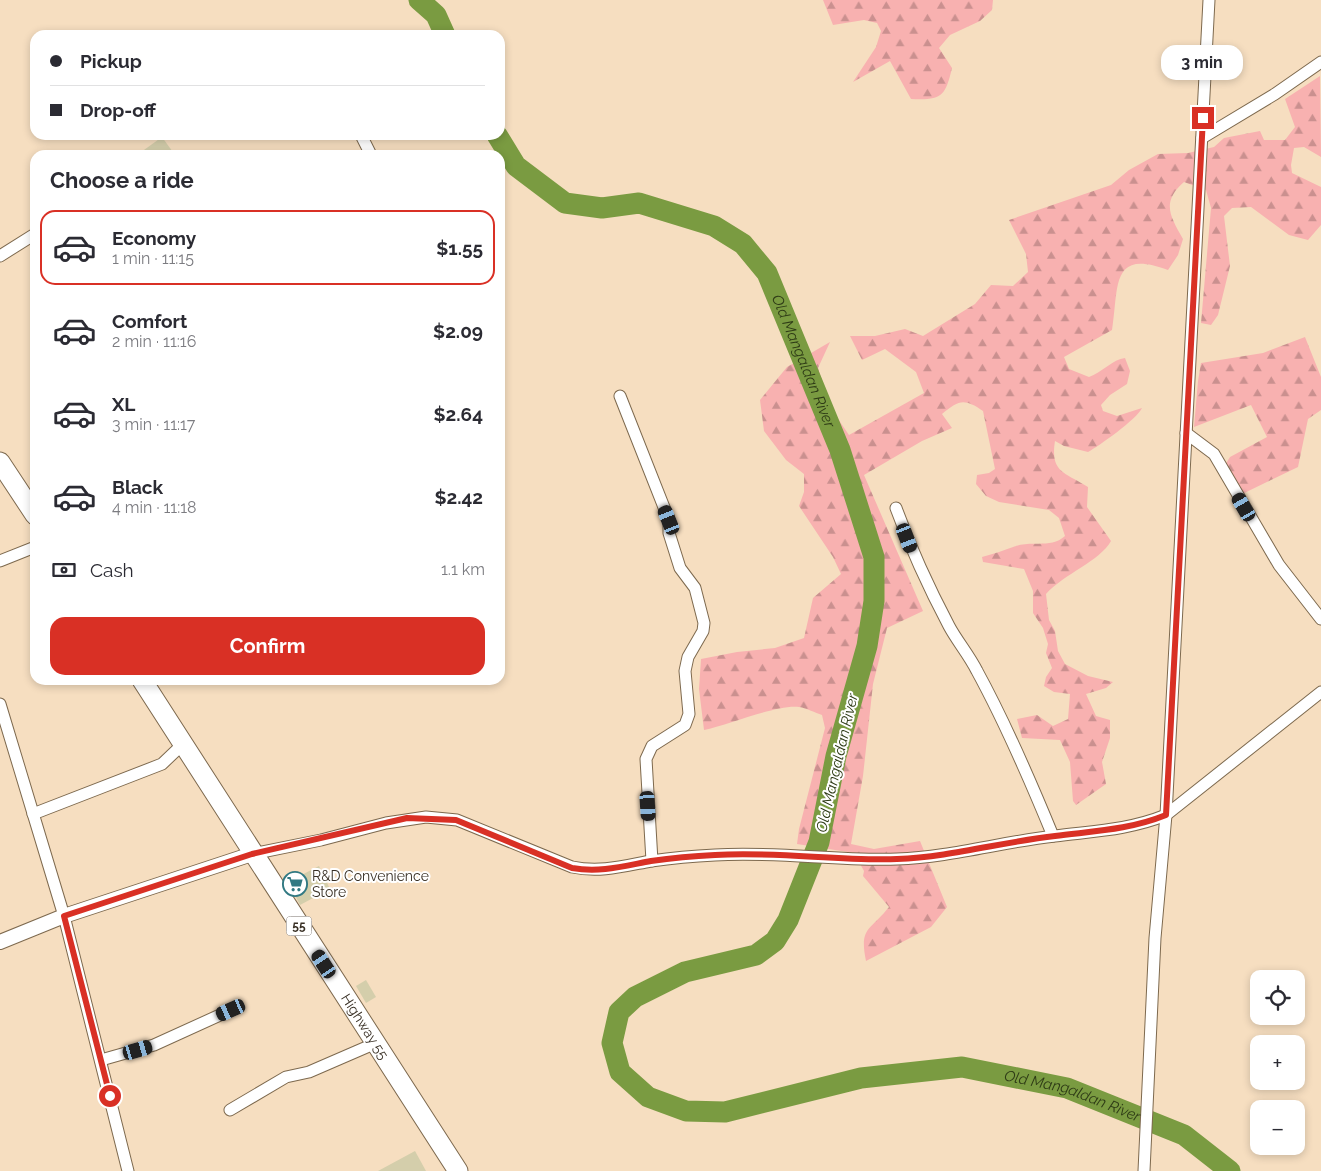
<!DOCTYPE html>
<meta charset="utf-8">
<style>
:root{--surface:#fff;--page:#f7f7f7;--text:#2b2b33;--muted:#7c7c81;--line:#e1e1e2;--accent:#d93025}
body{margin:0;font-family:Raleway,sans-serif;background:var(--page);color:var(--text);height:100vh;display:flex;flex-direction:column;font-size:19px;white-space:nowrap}
*{box-sizing:border-box;margin:0}
p{font-size:16px;color:var(--muted)}
.icon{flex:none;width:28px;height:28px;fill:none;stroke:currentColor;stroke-width:2;stroke-linecap:round;stroke-linejoin:round}
.map{position:relative;flex:1;overflow:hidden}
.drawer{position:absolute;left:30px;top:150px;width:475px;height:535px;display:flex;flex-direction:column;background:var(--surface);border-radius:15px;box-shadow:0 2px 8px #0003}
.drawer>*{flex:none}
.banner{position:absolute;left:30px;top:30px;width:475px;height:110px;border-radius:15px;box-shadow:0 2px 8px #0003;display:grid;align-content:center;height:110px;padding:0 20px;background:var(--surface)}
.controls{position:absolute;left:1250px;top:970px;display:grid;gap:10px}
.controls a{display:grid;place-items:center;width:55px;height:55px;border-radius:10px;background:var(--surface);box-shadow:0 2px 8px #0003;font-size:25px}
.end{position:absolute;width:22px;height:22px;margin:-11px;border:6px solid #d93025;background:#fff;box-shadow:0 0 0 2px #fff}
.from{border-radius:50%}
.bubble{position:absolute;height:35px;border-radius:15px;background:var(--surface);box-shadow:0 2px 8px #0003;font-size:16px;font-weight:700;line-height:35px;text-align:center}
.car{position:absolute;width:15px;height:30px;margin:-15px -8px;border-radius:6px;box-shadow:0 0 4px 1px #0007;background:linear-gradient(#222 24%,#8ab4d8 0 40%,#222 0 76%,#8ab4d8 0 86%,#222 0)}
.banner b{display:flex;align-items:center;gap:18px;height:48px;font-size:19px}
.banner b+b{border-top:1px solid var(--line)}
.banner i{width:12px;height:12px;background:var(--text)}
ul{padding:0;list-style:none}
li{display:flex;align-items:center;gap:15px;height:75px;margin:0 10px 8px;padding:0 10px;border:2px solid transparent;border-radius:15px}
li div{flex:1}
li b{display:block;font-size:19px}
li em{font-style:normal;font-weight:700}
li.current{border-color:var(--accent)}
li>.icon{width:45px;height:45px;stroke-width:1.5}
h2{padding:0 20px;font-size:22px;line-height:60px}
.pay{display:flex;align-items:center;gap:12px;height:55px;padding:0 20px;font-size:19px}
.pay p{margin-inline-start:auto}
.cta{display:flex;gap:10px;margin-top:auto;padding:10px 20px}
.cta a{flex:1;height:58px;border-radius:15px;background:var(--accent);color:#fff;font-size:20px;font-weight:700;line-height:58px;text-align:center}
.map>svg:first-child{display:block}
</style>
<div class="map">
<svg width="1321" height="1171" viewBox="0 0 1321 1171">
<defs>
<pattern id="forest-firs" width="22" height="20" patternUnits="userSpaceOnUse" patternTransform="scale(1.25)"><rect width="22" height="20" fill="#f8b1b0"/><path d="M5 1l3.5 6h-7zM16 11l3.5 6h-7z" fill="#ca908f"/></pattern>
</defs>
<rect width="100%" height="100%" fill="#f6dec0"/>
<g fill="url(#forest-firs)">
<path d="M823 0H993L992 10 980 21 950 35 939 48 952 68C945 98 941 100 911 99L890 61 853 82 876 47 881 31 877 23 864 20 833 25Z"/>
<path d="M1320 76 1321 157 1304 147 1294 148 1291 165 1292 173 1321 187V225L1308 240 1289 235 1251 207 1232 208 1224 216 1230 266 1218 315 1211 325 1201 323 1211 208 1206 190 1184 182C1161 202 1170 216 1183 239L1178 255 1168 270C1110 248 1119 287 1112 330L1064 357 1069 369 1089 377C1101 373 1113 359 1125 358L1130 371 1127 384 1110 395 1101 405 1103 411 1117 416 1142 408C1137 419 1099 446 1088 452L1064 446 1055 441C1050 473 1065 472 1088 487L1087 507 1111 541C1100 561 1064 574 1046 594L1049 620 1055 631 1058 651 1065 664 1088 676 1113 682 1106 688 1086 694 1096 716 1110 720V738L1102 762 1106 784 1076 805 1073 801 1070 762 1060 740 1022 738 1017 719 1037 715 1053 726 1068 719 1070 694 1054 692 1044 686 1046 677 1052 668 1046 653 1048 644 1043 628 1033 613V591L1024 569 983 562 982 557C994 554 1004 550 1016 546 1032 540 1051 549 1065 536L1059 518 1049 510 999 502 986 496 976 484 977 475 989 473 995 469 983 411C964 398 959 400 942 414L952 428 922 441 864 475 923 611 887 628 873 684 863 776 851 844 874 849 920 841 947 907 931 927 866 961C859 927 870 931 889 907L863 876 864 871 854 853 797 844 799 829 825 728 822 715C815 713 807 708 799 707 778 704 728 725 704 730L699 689 701 659 737 652 775 648 804 638 813 598 841 574 833 557 799 506 804 492V474L786 460 764 431 760 400 787 367 830 342 818 368 832 410 849 435 924 393 916 372 885 349 862 360 850 336H875L905 329 923 336 975 304 991 285 1013 286 1028 272 1026 254 1009 220 1111 185 1129 170 1158 154 1188 153 1214 147 1224 138 1260 131 1264 140H1285L1295 127 1285 99Z"/>
<path d="M1305 337 1321 377V410L1308 419 1298 467 1234 498 1220 473 1230 457 1267 437 1251 405 1194 427 1198 381 1201 363 1263 353Z"/>
</g>
<g fill="none" stroke-linecap="round" stroke-linejoin="round">
<g stroke="#7a9b41" stroke-width="21">
<path d="M419 0 436 15 445 35"/>
<path id="s1" d="M497 135 516 166 565 203 602 208 639 203 714 226 743 244 767 273 840 450 874 557V601L867 646 836 756 819 842 788 920 775 941 756 955 685 972 635 997 619 1012 612 1043 620 1072 648 1097 686 1111 725 1112 861 1078 962 1067 1067 1088 1184 1135 1230 1171"/>
</g>
</g>
<g fill="#d4ceab">
<path d="M162 137 175 155H137Z"/>
<path d="M319 866 330 889 300 905 288 882Z"/>
<path d="M366 980 376 997 366 1003 356 986Z"/>
<path d="M415 1151 426 1171H378Z"/>
</g>
<g fill="none" stroke-linecap="round" stroke-linejoin="round">
<defs>
<g id="minor">
<path d="M361 135 371 155"/>
<path d="M1202 138 1275 94 1321 62"/>
<path d="M0 256 35 234"/>
<path d="M620 396 669 520V533L680 568 695 588 704 623 703 631 688 657 685 671 689 714 685 725 652 746 646 759 652 861"/>
<path d="M1186 433 1214 454 1279 565 1321 619"/>
<path d="M896 508C911 549 929 588 949 626 957 641 969 655 977 671 1006 724 1030 780 1053 836"/>
<path d="M0 561 35 547"/>
<path d="M0 704 64 916 128 1171"/>
<path d="M33 814 162 764 183 744"/>
<path d="M252 854 321 840 386 823 426 817 457 820 572 867C600 873 624 866 651 861 672 858 694 856 715 855 776 851 836 861 897 859 951 857 1001 842 1055 836 1093 831 1129 830 1166 815L1321 692"/>
<path d="M101 1060 154 1045 231 1010"/>
<path d="M230 1110 286 1077 309 1072 376 1043"/>
<path d="M1144 1171 1155 938 1166 815 1209 0"/>
</g>
<path id="tertiary" d="M0 942 64 916 252 854"/>
<g id="trunk">
<path d="M0 462 35 515"/>
<path id="s2" d="M142 680 458 1171"/>
</g>
</defs>
<use href="#minor" stroke="#7d694e" stroke-width="13"/>
<use href="#tertiary" stroke="#7d694e" stroke-width="16"/>
<use href="#trunk" stroke="#7d694e" stroke-width="21"/>
<use href="#minor" stroke="#fff" stroke-width="11"/>
<use href="#tertiary" stroke="#fff" stroke-width="14"/>
<use href="#trunk" stroke="#fff" stroke-width="19"/>
</g>
<g fill="none" stroke-linecap="round" stroke-linejoin="round">
<path stroke="#d93025" stroke-width="6" d="M110 1096 64 916 252 854 407 818 456 820 572 868C600 873 624 866 651 861 672 858 694 856 715 855 776 851 836 861 897 859 951 857 1001 842 1055 836 1093 831 1129 830 1166 815L1203 118"/>
</g>
<defs>
<symbol id="supermarket-ring" viewBox="-11 -11 22 22"><circle r="9.5" fill="#fff" stroke="#317982" stroke-width="1.5"/><path d="M-6-5.5h2.5l.6 2H6L4.5 2H-2.5L-4.4-4H-6ZM-1.5 3.2a1.3 1.3 0 1 0 .1 0ZM3 3.2a1.3 1.3 0 1 0 .1 0Z" fill="#317982"/></symbol>
</defs>
<g fill-rule="evenodd">
<use href="#supermarket-ring" x="281" y="870" width="28" height="28"/>
</g>
<g text-anchor="middle" stroke-width="4" stroke-linejoin="round" paint-order="stroke">
<rect fill="#fff" stroke="#746d66" stroke-width="1" x="286.5" y="916.5" width="25" height="19" rx="4"/>
<g font-size="12" font-weight="bold" fill="#382f24">
<text x="299" y="930">55</text>
</g>
<g font-size="14" fill="#382f24" stroke="#fff" text-anchor="start">
<text x="312" y="881">R&amp;D Convenience<tspan x="312" dy="16">Store</tspan></text>
</g>
<g font-size="14" fill="#382f24" stroke="#fff">
<text dy="5" stroke="none"><textPath href="#s2" startOffset="412">Highway 55</textPath></text>
</g>
<g font-size="15" font-style="italic" fill="#2e3b16" stroke="#fff">
<text dy="5" stroke="none"><textPath href="#s1" startOffset="418">Old Mangaldan River</textPath></text>
<text transform="translate(837 763) rotate(-77)" y="5">Old Mangaldan River</text>
<text dy="5" stroke="none"><textPath href="#s1" startOffset="1736">Old Mangaldan River</textPath></text>
</g>
</g>
</svg>
<div class="controls">
<a><svg class="icon" aria-label="locate" viewBox="0 0 24 24"><circle cx="12" cy="12" r="6"/><path d="M12 2v4M12 18v4M2 12h4M18 12h4"/></svg></a>
<a>+</a>
<a>−</a>
</div>
<i class="end from" style="left:110px;top:1096px"></i>
<i class="end" style="left:1203px;top:118px"></i>
<div class="bubble" style="left:1161px;top:45px;width:82px">3 min</div>
<i class="car" style="left:1244px;top:507px;rotate:330deg"></i>
<i class="car" style="left:669px;top:520px;rotate:338deg"></i>
<i class="car" style="left:907px;top:538px;rotate:159deg"></i>
<i class="car" style="left:648px;top:806px;rotate:176deg"></i>
<i class="car" style="left:324px;top:964px;rotate:327deg"></i>
<i class="car" style="left:231px;top:1010px;rotate:246deg"></i>
<i class="car" style="left:138px;top:1050px;rotate:74deg"></i>
<div class="banner">
<b><i class="from"></i>Pickup</b>
<b><i></i>Drop-off</b>
</div>
<section class="drawer">
<h2>Choose a ride</h2>
<ul>
<li class="current"><svg class="icon" aria-label="car" viewBox="0 0 24 24"><path d="M5 17H2v-5l4-1 3-4h7l3 4 3 1v5h-3M9 17h6M6 11h13"/><circle cx="7" cy="17" r="2"/><circle cx="17" cy="17" r="2"/></svg><div><b>Economy</b><p>1 min · 11:15</p></div><em>$1.55</em></li>
<li><svg class="icon" aria-label="car" viewBox="0 0 24 24"><path d="M5 17H2v-5l4-1 3-4h7l3 4 3 1v5h-3M9 17h6M6 11h13"/><circle cx="7" cy="17" r="2"/><circle cx="17" cy="17" r="2"/></svg><div><b>Comfort</b><p>2 min · 11:16</p></div><em>$2.09</em></li>
<li><svg class="icon" aria-label="car" viewBox="0 0 24 24"><path d="M5 17H2v-5l4-1 3-4h7l3 4 3 1v5h-3M9 17h6M6 11h13"/><circle cx="7" cy="17" r="2"/><circle cx="17" cy="17" r="2"/></svg><div><b>XL</b><p>3 min · 11:17</p></div><em>$2.64</em></li>
<li><svg class="icon" aria-label="car" viewBox="0 0 24 24"><path d="M5 17H2v-5l4-1 3-4h7l3 4 3 1v5h-3M9 17h6M6 11h13"/><circle cx="7" cy="17" r="2"/><circle cx="17" cy="17" r="2"/></svg><div><b>Black</b><p>4 min · 11:18</p></div><em>$2.42</em></li>
</ul>
<div class="pay"><svg class="icon" aria-label="cash" viewBox="0 0 24 24"><path d="M3 7h18v10H3z"/><circle cx="12" cy="12" r="2"/></svg>Cash<p>1.1 km</p></div>
<div class="cta"><a>Confirm</a></div>
</section>
</div>
